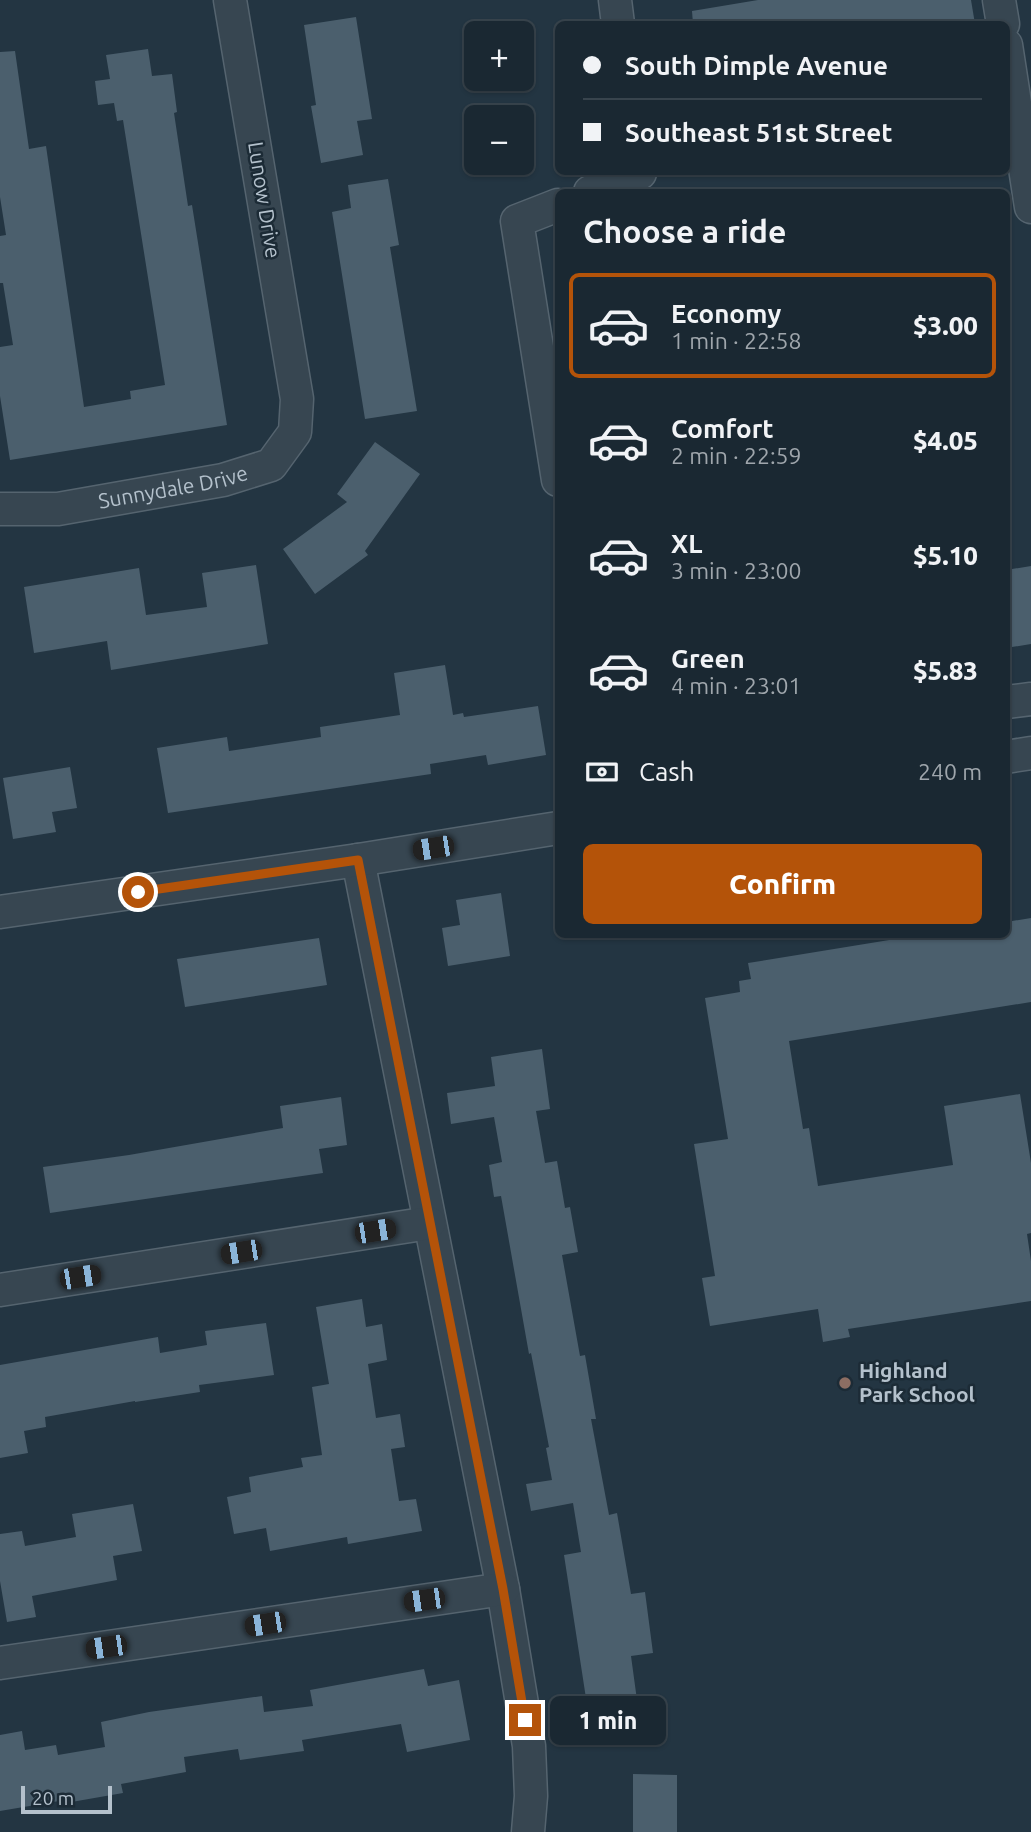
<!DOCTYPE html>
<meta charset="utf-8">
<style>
:root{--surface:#1a2832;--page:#27343e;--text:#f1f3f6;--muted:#9fa6ac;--line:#38444d;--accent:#b45309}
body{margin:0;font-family:Ubuntu,sans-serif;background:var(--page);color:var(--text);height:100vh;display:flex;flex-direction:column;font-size:26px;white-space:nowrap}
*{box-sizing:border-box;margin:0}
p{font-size:23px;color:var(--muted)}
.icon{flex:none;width:38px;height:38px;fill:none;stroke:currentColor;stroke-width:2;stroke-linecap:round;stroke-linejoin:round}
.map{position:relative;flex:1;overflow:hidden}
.drawer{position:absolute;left:555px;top:189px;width:455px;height:749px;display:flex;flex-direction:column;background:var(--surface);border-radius:10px;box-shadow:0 2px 5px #0004,0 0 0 2px var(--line)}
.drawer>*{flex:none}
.hud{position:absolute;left:555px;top:21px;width:455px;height:154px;border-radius:10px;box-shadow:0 2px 5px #0004,0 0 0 2px var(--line);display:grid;align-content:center;height:154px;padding:0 28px;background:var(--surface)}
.controls{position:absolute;left:464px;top:21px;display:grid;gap:14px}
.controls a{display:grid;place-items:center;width:70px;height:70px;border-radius:10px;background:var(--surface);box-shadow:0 2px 5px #0004,0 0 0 2px var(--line);font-size:35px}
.scale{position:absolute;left:21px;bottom:18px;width:91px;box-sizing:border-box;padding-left:7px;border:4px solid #b4c1cc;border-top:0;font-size:19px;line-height:24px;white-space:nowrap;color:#b4c1cc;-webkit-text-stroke:5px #1c2b36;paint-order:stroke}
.end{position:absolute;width:32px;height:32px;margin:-16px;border:9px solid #b45309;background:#fff;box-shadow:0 0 0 4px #fff}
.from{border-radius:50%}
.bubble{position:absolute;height:49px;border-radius:10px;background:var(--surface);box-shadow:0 2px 5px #0004,0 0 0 2px var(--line);font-size:23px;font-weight:800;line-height:49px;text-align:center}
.car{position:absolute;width:21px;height:42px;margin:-21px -10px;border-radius:9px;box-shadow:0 0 5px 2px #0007;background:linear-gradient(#222 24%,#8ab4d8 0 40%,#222 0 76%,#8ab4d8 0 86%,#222 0)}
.hud b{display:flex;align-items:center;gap:24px;height:66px;font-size:26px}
.hud b+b{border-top:2px solid var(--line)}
.hud i{width:18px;height:18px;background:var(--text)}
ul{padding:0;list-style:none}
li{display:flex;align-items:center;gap:21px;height:105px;margin:0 14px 10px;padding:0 14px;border:4px solid transparent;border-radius:10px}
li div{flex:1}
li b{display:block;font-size:26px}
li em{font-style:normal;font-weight:800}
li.on{border-color:var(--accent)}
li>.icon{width:63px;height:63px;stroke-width:1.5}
h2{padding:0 28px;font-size:32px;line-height:84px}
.pay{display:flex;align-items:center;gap:18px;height:77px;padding:0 28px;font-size:26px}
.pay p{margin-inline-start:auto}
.action{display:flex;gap:14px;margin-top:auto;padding:14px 28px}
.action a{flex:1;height:80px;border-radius:10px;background:var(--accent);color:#fff;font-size:28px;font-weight:800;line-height:80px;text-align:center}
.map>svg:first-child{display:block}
</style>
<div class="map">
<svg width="1031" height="1832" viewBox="0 0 1031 1832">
<rect width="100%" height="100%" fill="#233542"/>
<g fill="#4b5f6d">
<path d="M758 0H971L975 24H693L692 11Z"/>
<path d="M356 17 372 119 357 121 363 155 321 163 311 106 316 105 304 25Z"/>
<path d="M148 49 152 76 172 74 177 112 174 113 188 206 192 205 227 425 10 460 0 396V347L13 345 3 283H0V236L6 235 0 197V52L15 51 29 149 46 146 84 407 131 399 130 391 165 385 123 120 117 121 114 103 98 105 95 81 110 79 106 55Z"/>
<path d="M388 179 399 245 390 247 417 411 365 419 332 212 351 208 348 185Z"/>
<path d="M375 442 420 474 365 551 368 555 315 594 283 549 347 502 337 494Z"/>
<path d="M256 565 268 644 111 670 107 641 34 653 24 587 139 568 146 615 207 607 202 573Z"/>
<path d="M1031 566V644L1006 648V570Z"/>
<path d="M445 665 453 715 463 713 464 717 538 706 546 755 488 765 486 755 430 764 431 774 168 813 157 748 227 737 229 751 321 737 320 727 400 715 394 673Z"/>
<path d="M70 767 77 808 52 812 56 832 13 839 3 778Z"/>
<path d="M501 893 510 956 448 966 442 928 460 925 456 900Z"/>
<path d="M1031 918V1002L789 1041 803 1129 809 1128 818 1186 953 1165 944 1106 1020 1094 1031 1163V1233L1027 1234 1031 1261V1301L848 1329 850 1337 823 1342 818 1309 710 1326 702 1278 715 1276 694 1144 728 1139 705 998 740 992 739 981 751 979 748 963 926 934H1006V922Z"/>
<path d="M319 938 327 985 185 1007 177 959Z"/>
<path d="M542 1049 550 1109 536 1111 545 1163 557 1161 565 1208 570 1207 578 1252 562 1255 580 1356 585 1355 596 1419H591L609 1515 617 1513 631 1594 645 1592 653 1653 631 1656 642 1737 593 1744 564 1555 581 1552 573 1503 531 1511 526 1484 552 1480 546 1448 549 1447 531 1353 529 1354 501 1196 494 1197 489 1165 502 1162 494 1117 451 1124 447 1093 495 1086 491 1057Z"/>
<path d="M341 1097 347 1145 319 1149 323 1173 50 1213 43 1167 129 1155 283 1128 280 1106Z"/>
<path d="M362 1299 366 1327 382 1324 387 1360 368 1364 376 1418 400 1414 405 1447 391 1449 399 1501 416 1499 422 1531 348 1544 347 1537 270 1551 266 1528 234 1534 227 1497 251 1492 249 1477 303 1467 301 1458 322 1455 312 1387 329 1384 316 1307Z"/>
<path d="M266 1323 274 1375 199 1385 200 1392 135 1402V1401L45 1417 46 1427 24 1431 28 1453 0 1458V1365L158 1337 160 1353 207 1345 205 1331Z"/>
<path d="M133 1504 142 1551 113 1556 117 1580 32 1596 36 1617 7 1622 0 1581V1534L22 1531 25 1546 76 1537 72 1514Z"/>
<path d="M424 1669 428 1686 459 1680 470 1740 407 1752 401 1724 302 1740 304 1751 240 1760 238 1749 184 1757 186 1772 121 1784 123 1793 60 1804 59 1801 0 1811V1735L22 1731 25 1750 56 1745 58 1755 105 1747 101 1722 149 1712 262 1696 264 1712 313 1706 310 1690Z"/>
<path d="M633 1774 677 1775V1832H633Z"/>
</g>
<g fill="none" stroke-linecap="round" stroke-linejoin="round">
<defs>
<g id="minor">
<path d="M615 0 618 24"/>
<path d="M999 0 1003 24"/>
<path d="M1006 45 1031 207"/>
<path d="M590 192 640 173 639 172"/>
<path d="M558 205 517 221 558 480"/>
<path id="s1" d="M0 509H58L223 480 271 465 295 432 297 399 230 0"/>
<path d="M1006 702 1031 699"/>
<path d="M1006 757 1031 753"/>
<path d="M358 860 503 1589 529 1746 531 1796 528 1832"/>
<path d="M0 912 358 860 558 828"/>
<path d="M0 1290 429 1223"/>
<path d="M0 1663 503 1589"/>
</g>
</defs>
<use href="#minor" stroke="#55646f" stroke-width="35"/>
<use href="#minor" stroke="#374651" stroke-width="32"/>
</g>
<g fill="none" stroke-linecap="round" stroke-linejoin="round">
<path stroke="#b45309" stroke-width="9" d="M138 892 358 860 503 1589 525 1720"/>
</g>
<circle fill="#8d6e63" stroke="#1c2b36" stroke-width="2.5" cx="845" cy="1383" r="7"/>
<g text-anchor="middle" stroke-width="5" stroke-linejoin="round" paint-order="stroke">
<g font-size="21" fill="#b4c1cc" stroke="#1c2b36">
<text transform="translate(264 200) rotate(81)" y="7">Lunow Drive</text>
<text dy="7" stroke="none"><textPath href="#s1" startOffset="175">Sunnydale Drive</textPath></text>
</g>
<g font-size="21" font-weight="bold" fill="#b4c1cc" stroke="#1c2b36" text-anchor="start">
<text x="859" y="1378">Highland<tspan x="859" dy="24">Park School</tspan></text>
</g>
</g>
</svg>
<div class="controls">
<a>+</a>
<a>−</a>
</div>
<div class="scale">20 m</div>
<i class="end from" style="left:138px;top:892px"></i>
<i class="end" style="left:525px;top:1720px"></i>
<div class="bubble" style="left:550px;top:1696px;width:116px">1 min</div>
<i class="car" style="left:433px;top:848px;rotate:261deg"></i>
<i class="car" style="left:375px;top:1231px;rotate:81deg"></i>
<i class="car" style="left:241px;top:1252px;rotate:261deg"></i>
<i class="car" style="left:80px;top:1277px;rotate:81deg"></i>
<i class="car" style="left:424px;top:1600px;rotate:262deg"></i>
<i class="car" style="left:265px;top:1624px;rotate:261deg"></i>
<i class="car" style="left:106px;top:1647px;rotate:262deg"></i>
<div class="hud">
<b><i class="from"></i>South Dimple Avenue</b>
<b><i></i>Southeast 51st Street</b>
</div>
<section class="drawer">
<h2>Choose a ride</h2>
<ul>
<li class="on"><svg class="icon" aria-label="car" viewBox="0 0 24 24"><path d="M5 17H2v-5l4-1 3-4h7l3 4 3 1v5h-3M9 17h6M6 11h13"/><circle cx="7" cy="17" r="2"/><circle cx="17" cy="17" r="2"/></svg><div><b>Economy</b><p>1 min · 22:58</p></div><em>$3.00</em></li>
<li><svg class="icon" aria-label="car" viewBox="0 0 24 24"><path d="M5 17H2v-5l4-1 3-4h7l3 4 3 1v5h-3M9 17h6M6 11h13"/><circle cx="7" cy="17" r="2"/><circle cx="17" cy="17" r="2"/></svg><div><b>Comfort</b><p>2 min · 22:59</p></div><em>$4.05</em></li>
<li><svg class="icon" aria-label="car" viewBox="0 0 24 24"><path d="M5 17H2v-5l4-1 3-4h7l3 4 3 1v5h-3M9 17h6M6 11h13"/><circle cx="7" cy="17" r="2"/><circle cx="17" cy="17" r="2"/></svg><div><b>XL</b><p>3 min · 23:00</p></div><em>$5.10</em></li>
<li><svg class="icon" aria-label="car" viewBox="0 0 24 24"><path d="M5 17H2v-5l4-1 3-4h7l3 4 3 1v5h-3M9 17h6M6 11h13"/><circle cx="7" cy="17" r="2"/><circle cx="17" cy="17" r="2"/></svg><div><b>Green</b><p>4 min · 23:01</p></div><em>$5.83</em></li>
</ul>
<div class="pay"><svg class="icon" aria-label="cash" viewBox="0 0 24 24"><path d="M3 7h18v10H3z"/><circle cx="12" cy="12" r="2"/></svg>Cash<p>240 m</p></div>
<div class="action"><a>Confirm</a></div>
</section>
</div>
